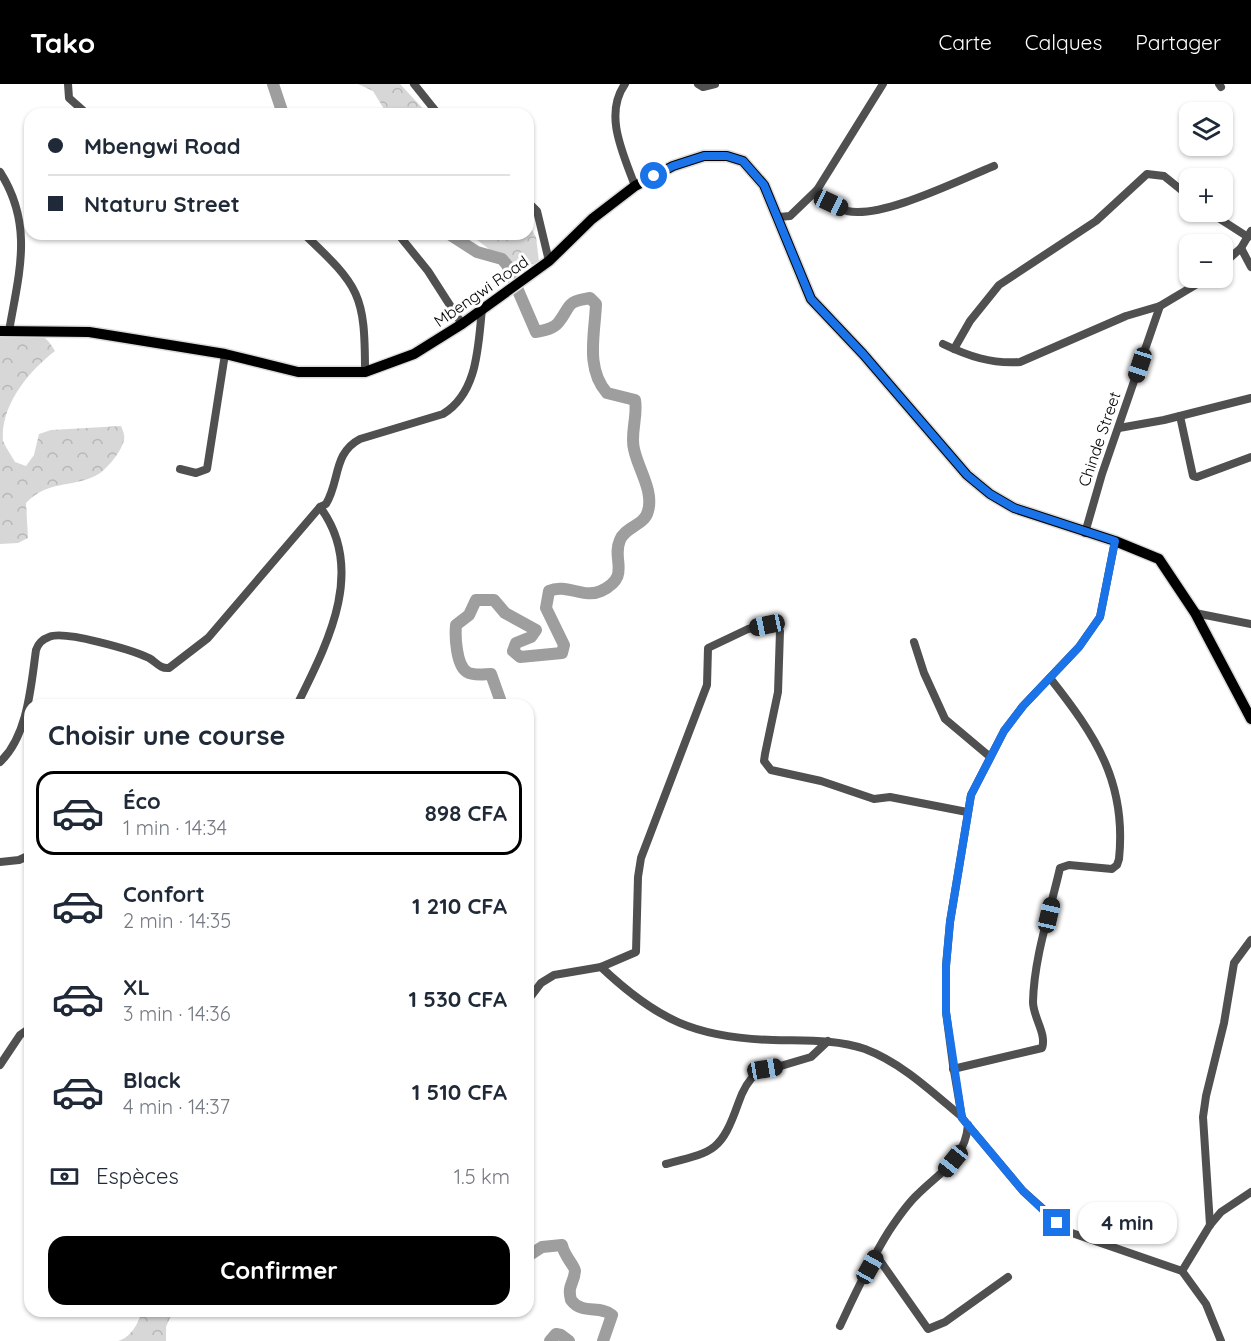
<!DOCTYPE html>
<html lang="fr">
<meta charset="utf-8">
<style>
:root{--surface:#fff;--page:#f6f6f7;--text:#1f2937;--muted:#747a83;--line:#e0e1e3;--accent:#000}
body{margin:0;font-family:Quicksand,sans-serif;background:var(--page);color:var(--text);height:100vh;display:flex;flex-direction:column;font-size:22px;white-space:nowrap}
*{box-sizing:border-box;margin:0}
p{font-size:20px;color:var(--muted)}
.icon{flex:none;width:33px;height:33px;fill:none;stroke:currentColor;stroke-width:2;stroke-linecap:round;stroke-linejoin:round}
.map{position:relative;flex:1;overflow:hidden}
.side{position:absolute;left:24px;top:615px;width:510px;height:618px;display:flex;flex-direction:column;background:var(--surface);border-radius:18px;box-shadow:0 2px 4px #0004}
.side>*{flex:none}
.top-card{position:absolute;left:24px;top:24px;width:510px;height:132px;border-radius:18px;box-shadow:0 2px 4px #0004;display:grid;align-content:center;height:132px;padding:0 24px;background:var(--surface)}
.tools{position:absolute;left:1179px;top:18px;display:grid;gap:12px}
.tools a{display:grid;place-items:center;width:54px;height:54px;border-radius:12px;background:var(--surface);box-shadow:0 2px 4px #0004;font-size:30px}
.end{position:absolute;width:27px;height:27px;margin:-14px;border:8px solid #1a73e8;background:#fff;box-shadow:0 0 0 3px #fff}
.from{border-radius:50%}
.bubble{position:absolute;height:42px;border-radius:18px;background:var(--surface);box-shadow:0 2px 4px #0004;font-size:20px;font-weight:700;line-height:42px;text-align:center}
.car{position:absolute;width:18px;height:36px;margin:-18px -9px;border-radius:8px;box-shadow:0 0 4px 2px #0007;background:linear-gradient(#222 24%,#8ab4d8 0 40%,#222 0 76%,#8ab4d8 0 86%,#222 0)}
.top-card b{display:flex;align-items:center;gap:21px;height:57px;font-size:22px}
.top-card b+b{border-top:2px solid var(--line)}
.top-card i{width:15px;height:15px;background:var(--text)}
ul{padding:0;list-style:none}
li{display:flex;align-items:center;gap:18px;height:84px;margin:0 12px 9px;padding:0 12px;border:3px solid transparent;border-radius:18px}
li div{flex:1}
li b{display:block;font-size:22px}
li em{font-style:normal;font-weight:700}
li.active{border-color:var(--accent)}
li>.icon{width:54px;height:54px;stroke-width:1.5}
h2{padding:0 24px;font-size:27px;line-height:72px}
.pay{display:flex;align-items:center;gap:15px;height:66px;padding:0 24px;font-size:22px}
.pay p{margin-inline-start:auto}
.primary-button{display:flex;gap:12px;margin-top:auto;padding:12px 24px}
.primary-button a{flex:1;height:69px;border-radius:18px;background:var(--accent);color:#fff;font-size:24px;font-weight:700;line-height:69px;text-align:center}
header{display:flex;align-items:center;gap:36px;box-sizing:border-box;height:84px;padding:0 30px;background:var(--accent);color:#fff}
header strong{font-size:28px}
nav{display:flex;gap:33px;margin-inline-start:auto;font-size:21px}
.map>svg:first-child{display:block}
</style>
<header>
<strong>Tako</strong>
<nav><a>Carte</a><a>Calques</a><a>Partager</a></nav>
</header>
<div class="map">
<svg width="1251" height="1257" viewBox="0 0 1251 1257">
<defs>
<pattern id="forest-crowns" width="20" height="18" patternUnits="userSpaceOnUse" patternTransform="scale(1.5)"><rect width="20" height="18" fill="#d7d7d7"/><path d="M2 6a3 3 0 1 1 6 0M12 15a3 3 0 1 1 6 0" fill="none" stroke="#b7b7b7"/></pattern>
</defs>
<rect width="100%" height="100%" fill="#fff"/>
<g fill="url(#forest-crowns)">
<path d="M358 0H400L428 30H387L373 7Z"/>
<path d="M528 139 536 153 539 178 517 185C502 177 484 160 469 150H528Z"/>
<path d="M0 245C26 245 41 242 55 267 30 286 0 321 3 357 6 364 11 371 15 378L26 382 34 371 39 350 51 346 121 342C123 347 125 351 124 356 122 367 105 388 95 392 70 404 48 396 26 419L28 454 18 459 0 460Z"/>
<path d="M142 1227H173L166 1243V1257H118C130 1254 139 1239 142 1227Z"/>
</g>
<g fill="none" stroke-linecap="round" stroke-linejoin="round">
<g stroke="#9e9e9e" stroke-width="12">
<path d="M273 0 283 30"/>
<path d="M449 150 477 168 502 175 507 181 536 248C544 246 553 245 558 239 572 222 564 218 590 214L596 220C595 249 585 284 607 309L635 316C638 332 630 350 634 365 638 385 654 407 648 427 645 441 625 443 620 456 611 476 632 492 601 507 584 515 566 499 549 507L546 524 564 561 562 569 520 573 513 567 516 559 531 553 536 546 505 529 494 516H476L469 531 456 541C455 552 456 581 467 588 473 592 484 590 491 590L502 621"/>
<path d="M528 1172 542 1163 562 1161C564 1172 575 1182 575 1187 574 1200 567 1201 571 1216 582 1231 600 1221 612 1231L603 1257"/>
<path d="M550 1257 556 1250 561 1251 569 1257"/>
</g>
<defs>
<path id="major" d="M0 247 89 248 225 270 298 288H365L414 270 462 240 549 177 592 135 635 102 673 82 704 72H727L743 77 764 101 811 215 863 270 967 391 990 410 1014 424 1115 457 1159 475 1195 529 1251 635"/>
</defs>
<use href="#major" stroke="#dbdbdb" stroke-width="13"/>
<g stroke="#505050" stroke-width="8">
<path d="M68 0 69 14 87 30"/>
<path d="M414 0 438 30"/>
<path d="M625 0C603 31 624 71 635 102"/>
<path d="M698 0 703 3 715 0"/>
<path d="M1219 0 1221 3"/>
<path d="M0 88C34 141 19 189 9 247"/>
<path d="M817 106C826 114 835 123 847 127 882 135 959 96 994 82"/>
<path d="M528 118 537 127 549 177"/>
<path d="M1209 128 1248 153"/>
<path d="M779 133 790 132 817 106 883 0"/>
<path d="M304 150C360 203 365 210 365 288"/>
<path d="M398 150 428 187 462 240"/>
<path d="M1241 164 1251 183"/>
<path d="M1222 181 1241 164 1251 147"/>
<path d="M943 260C968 272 991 280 1020 278L1126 232 1160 222"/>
<path d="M954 265 970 237 999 201 1096 137 1147 90 1164 92 1190 113"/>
<path d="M1180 332 1193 392 1197 393 1251 373"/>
<path d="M1119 344 1164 336 1251 314"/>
<path d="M180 385 196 389 207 385 225 270"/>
<path d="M1085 449 1102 390 1160 222 1207 194"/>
<path d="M1115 457 1100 533 1079 563 1023 622 1004 647 971 711 950 838 946 882V928L953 981 962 1034 1023 1107 1069 1148 1182 1187 1206 1220 1221 1257"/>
<path d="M1195 529 1251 540"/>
<path d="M914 558 924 589 945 635 989 672"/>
<path d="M297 621C327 560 367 486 320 423"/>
<path d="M0 678C28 652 31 601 36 566 38 560 43 555 49 553 64 546 132 566 149 574 156 578 160 585 169 584L208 554 320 423 326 420C340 397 333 369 360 355L443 330C478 309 478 262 482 225"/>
<path d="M0 778 19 776 30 771"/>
<path d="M601 883C657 936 696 954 773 956 804 957 835 955 865 965 902 979 932 1008 962 1033"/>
<path d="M528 916 541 899 554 891 601 883 636 868 638 793 641 774 707 601 708 564 748 545 773 540 780 547 778 608 765 670 764 677 771 686 821 697 874 715 890 713 967 728"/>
<path d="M0 981 20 951 30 944"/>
<path d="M953 985 1042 964C1047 950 1033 933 1033 918 1034 873 1050 828 1060 784L1069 781 1112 785 1117 781 1119 775C1127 698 1095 651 1050 594"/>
<path d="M666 1080C713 1068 721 1068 738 1020 742 1008 747 997 757 989L811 973 828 957"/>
<path d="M1210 1141 1203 1033 1206 1012 1224 939 1234 879 1251 856"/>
<path d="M876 1171 928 1245 945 1238 1008 1193"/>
<path d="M1182 1187 1210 1141 1221 1128 1251 1108"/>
<path d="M840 1242C855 1210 870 1177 889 1147 897 1135 907 1120 918 1110 940 1088 965 1076 968 1041"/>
</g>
<use href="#major" stroke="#000" stroke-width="10"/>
</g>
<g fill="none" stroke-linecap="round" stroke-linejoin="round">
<path stroke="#1a73e8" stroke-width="8" d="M654 92 673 82 704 72H727L743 77 764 101 811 215 863 270 967 391 990 410 1014 424 1115 457 1100 533 1079 563 1023 622 1004 647 971 711 950 838 946 882V928L962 1034 1023 1107 1057 1139"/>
</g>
<g text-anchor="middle" stroke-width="6" stroke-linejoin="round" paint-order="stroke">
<g font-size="16" fill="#000" stroke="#fff">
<text transform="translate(481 207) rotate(-35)" y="6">Mbengwi Road</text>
<text transform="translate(1099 355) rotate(-71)" y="6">Chinde Street</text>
</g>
</g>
</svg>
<div class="tools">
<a><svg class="icon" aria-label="layers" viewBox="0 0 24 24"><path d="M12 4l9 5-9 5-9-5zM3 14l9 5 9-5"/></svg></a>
<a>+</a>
<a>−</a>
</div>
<i class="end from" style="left:654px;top:92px"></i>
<i class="end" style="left:1057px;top:1139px"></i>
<div class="bubble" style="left:1078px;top:1118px;width:99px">4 min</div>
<i class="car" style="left:831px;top:119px;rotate:115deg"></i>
<i class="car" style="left:1140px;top:281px;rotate:198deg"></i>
<i class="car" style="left:767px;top:541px;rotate:258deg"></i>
<i class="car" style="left:1049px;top:831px;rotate:13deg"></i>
<i class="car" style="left:765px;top:985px;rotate:80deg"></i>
<i class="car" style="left:953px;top:1077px;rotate:219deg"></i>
<i class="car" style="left:870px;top:1183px;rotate:29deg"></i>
<div class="top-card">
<b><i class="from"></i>Mbengwi Road</b>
<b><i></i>Ntaturu Street</b>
</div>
<section class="side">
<h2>Choisir une course</h2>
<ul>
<li class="active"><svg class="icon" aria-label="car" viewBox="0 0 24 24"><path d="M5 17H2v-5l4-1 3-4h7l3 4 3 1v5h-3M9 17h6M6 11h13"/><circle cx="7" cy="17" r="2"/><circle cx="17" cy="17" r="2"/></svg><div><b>Éco</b><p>1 min · 14:34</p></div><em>898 CFA</em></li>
<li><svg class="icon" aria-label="car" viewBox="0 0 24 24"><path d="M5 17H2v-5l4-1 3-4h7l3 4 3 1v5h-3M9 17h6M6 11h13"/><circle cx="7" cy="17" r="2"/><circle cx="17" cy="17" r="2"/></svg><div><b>Confort</b><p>2 min · 14:35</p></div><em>1 210 CFA</em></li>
<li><svg class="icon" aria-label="car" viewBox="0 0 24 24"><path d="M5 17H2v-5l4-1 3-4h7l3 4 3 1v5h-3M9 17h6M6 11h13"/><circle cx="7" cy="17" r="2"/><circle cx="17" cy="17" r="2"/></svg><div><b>XL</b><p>3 min · 14:36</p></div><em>1 530 CFA</em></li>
<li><svg class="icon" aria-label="car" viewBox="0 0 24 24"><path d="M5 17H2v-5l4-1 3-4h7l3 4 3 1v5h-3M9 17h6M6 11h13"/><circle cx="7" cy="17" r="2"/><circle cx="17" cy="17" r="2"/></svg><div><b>Black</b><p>4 min · 14:37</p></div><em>1 510 CFA</em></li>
</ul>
<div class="pay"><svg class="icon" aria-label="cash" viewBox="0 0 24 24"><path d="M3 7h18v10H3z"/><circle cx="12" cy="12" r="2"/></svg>Espèces<p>1.5 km</p></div>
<div class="primary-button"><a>Confirmer</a></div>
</section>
</div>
